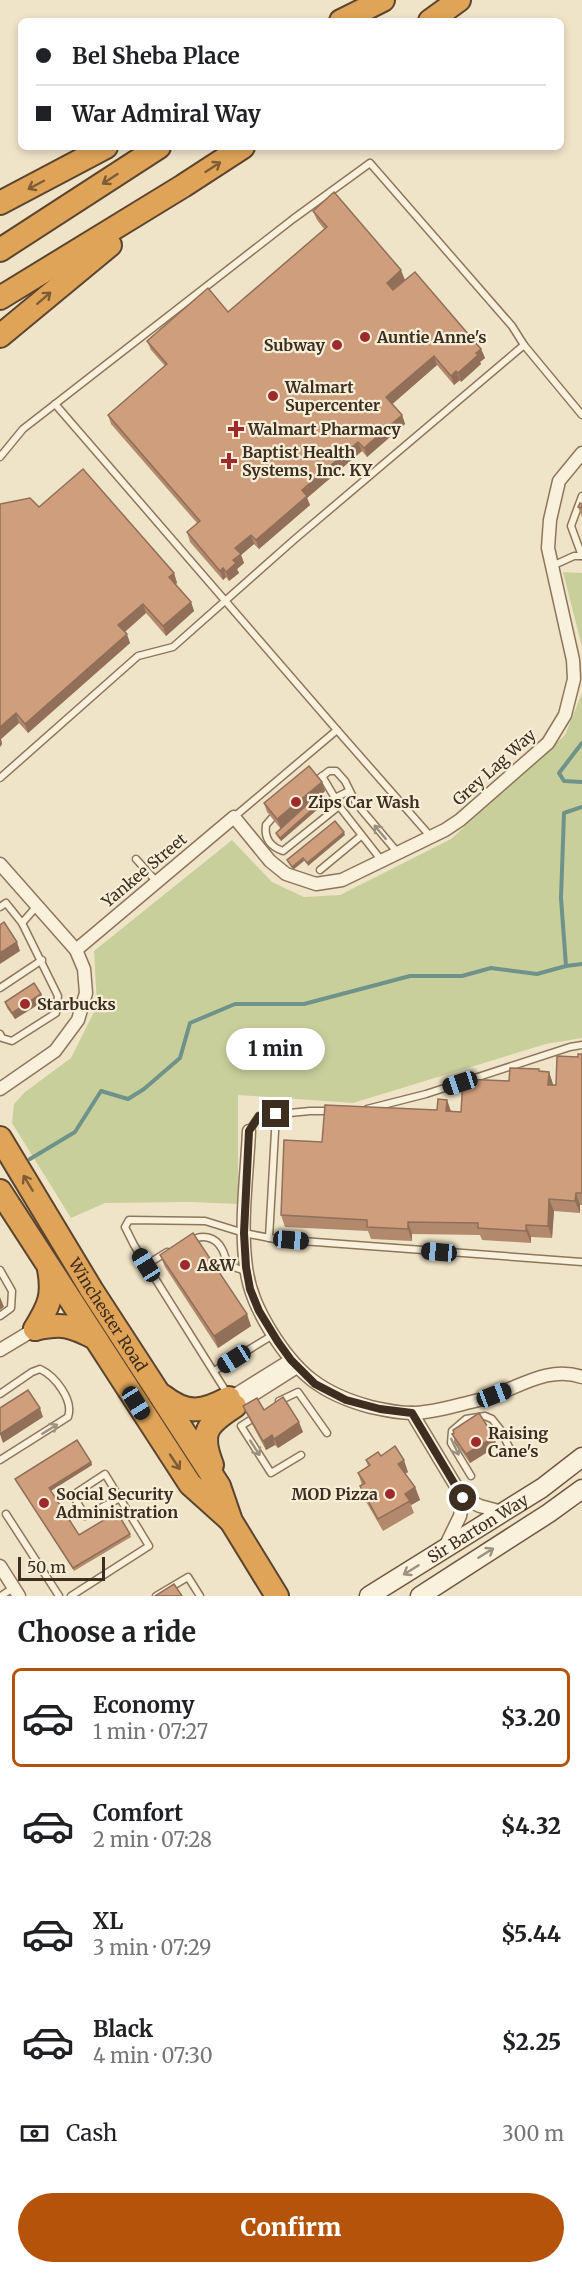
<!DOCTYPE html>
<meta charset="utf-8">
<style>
:root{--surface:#fff;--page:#f2f2f2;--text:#202124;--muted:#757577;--line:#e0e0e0;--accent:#b45309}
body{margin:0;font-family:Merriweather,serif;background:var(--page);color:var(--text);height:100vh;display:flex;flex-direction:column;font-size:22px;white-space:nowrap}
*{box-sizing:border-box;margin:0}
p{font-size:20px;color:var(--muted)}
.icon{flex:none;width:33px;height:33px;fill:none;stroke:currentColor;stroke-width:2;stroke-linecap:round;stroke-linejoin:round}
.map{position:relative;height:1596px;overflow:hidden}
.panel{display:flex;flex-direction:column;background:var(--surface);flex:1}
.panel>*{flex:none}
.banner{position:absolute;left:18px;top:18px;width:546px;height:132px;border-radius:9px;box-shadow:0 3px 9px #0003;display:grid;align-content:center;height:132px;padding:0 18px;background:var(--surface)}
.scale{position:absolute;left:18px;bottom:15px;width:87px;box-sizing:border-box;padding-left:6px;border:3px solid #3d2e20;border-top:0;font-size:16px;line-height:21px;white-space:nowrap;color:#3d2e20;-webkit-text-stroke:4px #f7eed8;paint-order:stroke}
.end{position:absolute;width:27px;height:27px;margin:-14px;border:8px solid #3d2e20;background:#fff;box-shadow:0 0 0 3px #fff}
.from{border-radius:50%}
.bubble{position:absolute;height:42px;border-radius:21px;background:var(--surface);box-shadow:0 3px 9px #0003;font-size:20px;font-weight:800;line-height:42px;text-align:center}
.car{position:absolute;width:18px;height:36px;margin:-18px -9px;border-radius:8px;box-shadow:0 0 4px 2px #0007;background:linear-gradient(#222 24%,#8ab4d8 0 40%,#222 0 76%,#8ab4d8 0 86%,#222 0)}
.banner b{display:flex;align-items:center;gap:21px;height:57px;font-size:22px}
.banner b+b{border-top:2px solid var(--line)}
.banner i{width:15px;height:15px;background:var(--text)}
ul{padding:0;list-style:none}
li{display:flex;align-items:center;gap:18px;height:99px;margin:0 12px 9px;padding:0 6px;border:3px solid transparent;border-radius:9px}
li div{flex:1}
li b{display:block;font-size:22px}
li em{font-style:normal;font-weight:800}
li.current{border-color:var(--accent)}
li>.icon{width:54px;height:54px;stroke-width:1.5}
h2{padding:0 18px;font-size:27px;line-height:72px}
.pay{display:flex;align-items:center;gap:15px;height:66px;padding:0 18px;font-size:22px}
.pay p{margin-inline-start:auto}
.button{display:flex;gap:12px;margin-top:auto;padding:12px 18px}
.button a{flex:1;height:69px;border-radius:36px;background:var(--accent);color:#fff;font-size:24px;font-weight:800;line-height:69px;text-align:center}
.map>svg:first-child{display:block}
</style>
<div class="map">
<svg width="582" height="1596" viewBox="0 0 582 1596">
<rect width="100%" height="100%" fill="#f0e4c8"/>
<g fill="#c9cf9b">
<path d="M563 572 582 573V647Z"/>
<path d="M582 693V1038L546 1044 353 1103 238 1095V1204L190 1202 105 1203 71 1218 12 1123 14 1104 25 1092 71 1058 97 1006 94 951 232 840 272 882 304 897 340 895 451 839 565 735Z"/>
</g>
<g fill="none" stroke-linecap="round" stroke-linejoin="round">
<g stroke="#6f938a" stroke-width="4">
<path d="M582 743 559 773 564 781 582 782"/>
<path d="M566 966 582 964"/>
<path d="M30 1159 75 1132 101 1091 128 1099 144 1089 180 1058 190 1023 235 1004H304L410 976H462L491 968 537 974 566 966 561 898 564 813 582 807"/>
</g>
<defs>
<g id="lane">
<path d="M55 404 337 730"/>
<path d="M0 457 23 429 293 219 370 163 512 326 524 345"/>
<path d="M582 556 571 526 582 496"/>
<path d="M552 566 574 556H582"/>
<path d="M322 776 335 798 349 791"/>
<path d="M0 778 138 656 173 647 295 539 524 345 582 415"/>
<path d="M316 781 329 771H336L345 781 356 803"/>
<path d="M361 809 398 853"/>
<path d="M234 817 337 730 431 837"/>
<path d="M272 818 266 825C264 839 271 847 283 851L339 806 382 861"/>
<path d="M136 859 156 881"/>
<path d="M320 870 361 836"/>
<path d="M0 907 6 903 22 923 58 996 56 1013 12 1041 2 1038 0 1034"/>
<path d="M22 923 37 906"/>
<path d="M0 988 42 960"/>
<path d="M367 1109 426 1094 570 1047 582 1045"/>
<path d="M249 1131 259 1116 310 1111H331"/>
<path d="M269 1238 276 1114"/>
<path d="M190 1241C202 1234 215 1236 222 1249 225 1254 225 1259 228 1263 233 1268 239 1269 246 1271"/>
<path d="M146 1265 167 1252"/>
<path d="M0 1270 12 1291 11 1308 0 1316"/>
<path d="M214 1371 273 1335"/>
<path d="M227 1393 134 1245 125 1227 129 1220 205 1221 244 1233 275 1239 582 1262"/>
<path d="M0 1394 32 1372 40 1369C55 1376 74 1400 68 1417L0 1460"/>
<path d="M279 1401 298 1392 327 1433"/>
<path d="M255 1417 241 1426 271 1473 301 1455"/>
<path d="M471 1476 451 1443 452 1431 466 1419 485 1416 492 1419 500 1429 511 1451"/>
<path d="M6 1514 59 1596"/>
<path d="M1 1596 13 1588"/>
<path d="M71 1596 149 1546 105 1474 73 1495 85 1516 120 1498"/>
<path d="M156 1596 188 1577 200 1596"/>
</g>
<g id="street">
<path d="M0 864 76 950 84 969 86 993 78 1020 55 1051 0 1089"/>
<path d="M76 950 234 817 270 861 286 874 316 884 342 880 445 830 460 820 548 743 565 715 574 679 573 660 548 548 550 520 559 481 582 453"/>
<path d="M249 1131C247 1176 240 1223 246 1267 249 1291 258 1310 270 1330 297 1374 322 1394 371 1407 384 1410 399 1413 412 1413 433 1413 457 1405 479 1400 513 1392 546 1364 582 1377"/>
<path d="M0 1350 35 1329"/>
<path d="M230 1398 291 1360"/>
<path d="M235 1406 297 1367"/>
<path d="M412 1413 463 1498 480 1506 502 1512"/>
<path d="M445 1547 460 1516 463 1498"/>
<path d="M0 1566 19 1596"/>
</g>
<g id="secondary">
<path id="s1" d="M369 1596 542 1488 582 1457"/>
<path d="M420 1596 549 1513 582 1489"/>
</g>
<g id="highway">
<path d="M341 21 383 0"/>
<path d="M430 21 459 0"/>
<path d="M0 203 106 147"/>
<path d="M0 250 159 147"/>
<path d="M0 298 183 186 243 147"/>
<path d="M0 336 110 245"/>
<path id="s2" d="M0 1138 91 1289 219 1486 231 1521 277 1596"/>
<path d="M0 1191 190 1484 230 1520"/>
<path d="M35 1329C49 1306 54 1296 49 1269"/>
<path d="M35 1329C62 1323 70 1325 95 1338"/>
<path d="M163 1396C187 1415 203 1412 229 1398"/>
<path d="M212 1465C199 1432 207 1424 235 1406"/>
</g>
</defs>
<use href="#lane" stroke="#8d765c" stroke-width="9"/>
<use href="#street" stroke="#8d765c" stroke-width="15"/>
<use href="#secondary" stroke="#6f573f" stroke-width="21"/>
<use href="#highway" stroke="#5b4430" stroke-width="26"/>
<use href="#lane" stroke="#faf1dc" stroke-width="6"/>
<use href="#street" stroke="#faf1dc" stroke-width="12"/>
<use href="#secondary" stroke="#faf1dc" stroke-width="18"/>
<use href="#highway" stroke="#e0a458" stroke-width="22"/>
</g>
<g fill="#b2896c">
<path d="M313 211 405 280 393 290 481 349 485 358 480 362 481 364 461 382 460 380 454 385 437 365 392 404 402 415 405 424 367 457 362 451 307 498 310 505 259 549 254 544 241 555 244 563 237 569 239 573 229 581 226 577 223 580 190 542 187 532 197 523 111 424 108 415 165 366 151 350 147 341 228 312 324 229 317 220Z"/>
<path d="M0 504 39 507 174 573 177 583 175 584 191 602 194 611 166 636 146 613 125 632 130 643 28 733 19 723 1 739 2 744 0 747Z"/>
<path d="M582 504V517L578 507Z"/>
<path d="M322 782 325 791 322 794 327 801 281 841 277 836 276 833 288 822 281 829 267 812 264 803Z"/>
<path d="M41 994 44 1001 15 1019 7 1008 5 1002Z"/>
<path d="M582 1054V1205H580V1213L554 1211 552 1238 531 1237V1243L482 1240 480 1235 412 1234V1241L371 1239 368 1231 285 1227 281 1215 322 1142 437 1110 447 1100 451 1111 461 1112 509 1081 540 1071 549 1072 553 1085H556Z"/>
<path d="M160 1255 251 1326 218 1348 165 1267Z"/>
<path d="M243 1406 264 1410 303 1432 278 1448 275 1445 266 1450 247 1415Z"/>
<path d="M453 1430 497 1446 470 1463 456 1443 452 1434 454 1433Z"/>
<path d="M381 1456 408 1472 405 1474 415 1487 420 1500 411 1505 414 1513 383 1531 364 1498 360 1486 362 1485 358 1473 368 1466 366 1460Z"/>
<path d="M91 1462 92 1465 51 1491 79 1535 130 1534 131 1537 74 1571 15 1479Z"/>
</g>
<g fill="#916f58">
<path d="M401 270 405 280 390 292 387 283Z"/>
<path d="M481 349 485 358 480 362 481 364 461 382 458 373Z"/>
<path d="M434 356 437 365 389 407 386 397Z"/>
<path d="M456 371 460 380 454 385 451 376Z"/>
<path d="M402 415 405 424 367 457 364 448Z"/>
<path d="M358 442 362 451 307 498 310 505 259 549 256 540 302 490Z"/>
<path d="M251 535 254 544 241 555 244 563 237 569 239 573 229 581 226 572 233 560 235 548Z"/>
<path d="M223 568 226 577 223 580 220 571Z"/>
<path d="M174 573 177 583 173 587 169 577Z"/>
<path d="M191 602 194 611 166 636 163 626Z"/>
<path d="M143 604 146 613 122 634 118 625Z"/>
<path d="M127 634 130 643 28 733 25 724Z"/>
<path d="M16 713 19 723 1 739 2 744 0 747V727Z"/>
<path d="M322 782 325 791 281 829 277 819Z"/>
<path d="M325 798 327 801 281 841 280 838Z"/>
<path d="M344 832 345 835 308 866 307 863Z"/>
<path d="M303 858 304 861 293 870 292 867Z"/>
<path d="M17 942 20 951 0 964V953Z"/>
<path d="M41 994 44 1001 15 1019 12 1013Z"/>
<path d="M549 1072 553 1084 552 1097 548 1085Z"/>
<path d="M447 1100 451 1112 446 1111Z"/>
<path d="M576 1193 580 1205V1213L575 1201Z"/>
<path d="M549 1199 554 1211 552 1238 548 1226Z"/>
<path d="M408 1222 412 1234V1241L408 1229Z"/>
<path d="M526 1225 531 1237V1243L526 1231Z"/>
<path d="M0 1297 4 1307 0 1310Z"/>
<path d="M247 1314 251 1326 218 1348 214 1336Z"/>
<path d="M40 1408 43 1417 3 1443 0 1434Z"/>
<path d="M299 1422 303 1432 278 1448 274 1439Z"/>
<path d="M272 1435 275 1445 266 1450 263 1441Z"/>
<path d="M494 1437 497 1446 470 1463 466 1454Z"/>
<path d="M404 1460 408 1472 402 1476 398 1464Z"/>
<path d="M91 1462 92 1465 50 1491 49 1488Z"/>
<path d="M415 1487 420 1500 411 1505 405 1494Z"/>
</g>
<g fill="#cf9f7d" stroke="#916f58" stroke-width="1.5">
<path d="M334 192 401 270 387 283 393 290 415 272 481 349 476 353 478 355 458 373 456 371 451 376 434 356 386 397 402 415 364 448 358 442 302 490 307 496 256 540 251 535 235 548 241 554 233 560 236 563 226 572 223 568 220 571 187 532 200 521 108 415 167 364 147 341 208 288 228 312 327 227 313 211Z"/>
<path d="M83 469 174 573 169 577 191 602 163 626 143 604 118 625 127 634 25 724 16 713 0 727V504L30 498 39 507Z"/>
<path d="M580 503 582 504V508L578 507Z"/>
<path d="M309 766 322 782 277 819 264 803Z"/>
<path d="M321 792 325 798 280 838 276 833Z"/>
<path d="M335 821 344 832 307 863 303 858 292 867 287 860Z"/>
<path d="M4 922 17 942 0 953V925Z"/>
<path d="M34 983 41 994 12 1013 5 1002Z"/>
<path d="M578 1054H582V1193H576L575 1201 549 1199 548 1226 526 1225V1231L478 1228V1223L408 1222V1229L367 1227V1220L281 1215 284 1140 322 1142 325 1105 437 1110 438 1099 447 1100 446 1111 461 1112 463 1079 509 1081 510 1068 539 1069V1071L549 1072 548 1085H556L557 1056 578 1057Z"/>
<path d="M193 1233 247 1314 214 1336 160 1255Z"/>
<path d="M28 1390 40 1408 0 1434V1408Z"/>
<path d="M283 1397 299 1422 274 1439 272 1435 263 1441 243 1406 257 1398 264 1410Z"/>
<path d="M479 1413 494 1437 466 1454 452 1434 454 1433 453 1430Z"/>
<path d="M77 1440 91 1462 49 1488 79 1535 117 1512 130 1534 73 1568 15 1479Z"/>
<path d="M395 1446 404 1460 398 1464 415 1487 405 1494 410 1501 378 1519 360 1486 365 1483 358 1473 370 1465 366 1460 378 1452 381 1456Z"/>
<path d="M174 1584 182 1596H155Z"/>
</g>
<defs><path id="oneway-shaft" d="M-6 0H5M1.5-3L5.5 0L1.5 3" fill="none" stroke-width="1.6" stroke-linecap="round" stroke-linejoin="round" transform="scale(1.5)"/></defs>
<g stroke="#7e5d36">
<use href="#oneway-shaft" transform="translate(213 167) rotate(-33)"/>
<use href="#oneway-shaft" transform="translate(110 179) rotate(147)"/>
<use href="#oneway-shaft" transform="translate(36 185) rotate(152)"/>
<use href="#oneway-shaft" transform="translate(44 298) rotate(-41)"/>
<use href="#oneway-shaft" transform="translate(28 1183) rotate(-121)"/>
<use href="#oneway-shaft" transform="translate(175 1462) rotate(56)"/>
</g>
<g stroke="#9c907e">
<use href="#oneway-shaft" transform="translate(380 832) rotate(-130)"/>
<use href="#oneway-shaft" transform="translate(50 1429) rotate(-32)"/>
<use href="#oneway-shaft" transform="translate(455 1447) rotate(65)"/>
<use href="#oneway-shaft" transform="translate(255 1448) rotate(57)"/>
<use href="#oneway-shaft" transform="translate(486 1553) rotate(-32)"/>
<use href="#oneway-shaft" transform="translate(411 1570) rotate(148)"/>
</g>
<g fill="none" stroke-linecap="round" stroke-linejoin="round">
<path stroke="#3d2e20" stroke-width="8" d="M276 1114 259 1116 249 1131 244 1233 246 1267 250 1289 259 1311 278 1342 291 1360 315 1384 346 1400 380 1409 412 1413 463 1498"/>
</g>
<g fill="#9e2a2b" stroke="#f7eed8" stroke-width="2">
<circle cx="365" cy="337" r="6"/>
<circle cx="337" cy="345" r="6"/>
<circle cx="273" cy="396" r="6"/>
<path d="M233 420h6v6h6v6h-6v6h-6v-6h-6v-6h6z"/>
<path d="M226 452h6v6h6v6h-6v6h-6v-6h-6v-6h6z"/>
<circle cx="296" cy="802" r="6"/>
<circle cx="25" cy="1004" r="6"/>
<circle cx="185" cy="1265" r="6"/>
<circle cx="476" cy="1442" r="6"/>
<circle cx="390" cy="1494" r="6"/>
<circle cx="44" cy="1503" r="6"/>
</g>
<g text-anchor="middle" stroke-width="4.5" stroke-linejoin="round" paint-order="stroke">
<g font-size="16" font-weight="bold" fill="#3d2e20" stroke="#f7eed8" text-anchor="start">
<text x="377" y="343">Auntie Anne's</text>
<text x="325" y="351" text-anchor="end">Subway</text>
<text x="285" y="393">Walmart<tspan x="285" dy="18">Supercenter</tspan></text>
<text x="248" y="435">Walmart Pharmacy</text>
<text x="242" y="458">Baptist Health<tspan x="242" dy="18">Systems, Inc. KY</tspan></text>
<text x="308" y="808">Zips Car Wash</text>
<text x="37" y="1010">Starbucks</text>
<text x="197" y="1271">A&amp;W</text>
<text x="488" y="1439">Raising<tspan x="488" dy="18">Cane's</tspan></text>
<text x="56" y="1500">Social Security<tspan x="56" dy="18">Administration</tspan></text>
<text x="378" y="1500" text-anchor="end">MOD Pizza</text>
</g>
<g font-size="16" fill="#3d2e20" stroke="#f7eed8">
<text transform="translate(494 767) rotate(-42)" y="6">Grey Lag Way</text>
<text transform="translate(144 870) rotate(-40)" y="6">Yankee Street</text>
<text dy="6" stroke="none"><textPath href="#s2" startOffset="207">Winchester Road</textPath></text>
<text dy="6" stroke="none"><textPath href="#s1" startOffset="128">Sir Barton Way</textPath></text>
</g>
</g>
</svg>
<div class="scale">50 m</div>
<i class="end from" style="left:463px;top:1498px"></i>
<i class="end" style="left:276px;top:1114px"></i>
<div class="bubble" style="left:226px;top:1028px;width:99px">1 min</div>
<i class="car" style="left:460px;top:1083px;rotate:252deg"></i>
<i class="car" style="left:291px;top:1240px;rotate:95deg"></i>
<i class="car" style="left:439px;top:1252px;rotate:275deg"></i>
<i class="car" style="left:146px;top:1265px;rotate:328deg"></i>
<i class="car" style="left:234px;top:1359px;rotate:238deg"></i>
<i class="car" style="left:494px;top:1395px;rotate:69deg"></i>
<i class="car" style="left:136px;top:1403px;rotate:148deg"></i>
<div class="banner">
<b><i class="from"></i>Bel Sheba Place</b>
<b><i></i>War Admiral Way</b>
</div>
</div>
<section class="panel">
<h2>Choose a ride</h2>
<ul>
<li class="current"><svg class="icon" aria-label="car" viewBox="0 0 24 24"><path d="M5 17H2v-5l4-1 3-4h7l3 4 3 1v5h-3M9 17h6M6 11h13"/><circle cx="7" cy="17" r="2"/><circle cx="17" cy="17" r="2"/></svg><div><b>Economy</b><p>1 min · 07:27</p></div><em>$3.20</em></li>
<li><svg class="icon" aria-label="car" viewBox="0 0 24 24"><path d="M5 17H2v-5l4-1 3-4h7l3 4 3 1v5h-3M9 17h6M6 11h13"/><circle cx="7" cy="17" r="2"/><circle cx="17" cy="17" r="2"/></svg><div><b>Comfort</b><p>2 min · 07:28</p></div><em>$4.32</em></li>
<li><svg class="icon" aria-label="car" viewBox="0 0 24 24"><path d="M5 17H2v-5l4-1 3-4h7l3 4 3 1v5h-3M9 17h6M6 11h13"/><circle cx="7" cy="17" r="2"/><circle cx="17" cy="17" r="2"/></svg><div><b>XL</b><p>3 min · 07:29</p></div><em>$5.44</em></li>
<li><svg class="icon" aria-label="car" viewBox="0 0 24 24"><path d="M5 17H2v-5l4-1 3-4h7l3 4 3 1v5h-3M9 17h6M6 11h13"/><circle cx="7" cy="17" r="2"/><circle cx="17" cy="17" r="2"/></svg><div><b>Black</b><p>4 min · 07:30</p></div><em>$2.25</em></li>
</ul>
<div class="pay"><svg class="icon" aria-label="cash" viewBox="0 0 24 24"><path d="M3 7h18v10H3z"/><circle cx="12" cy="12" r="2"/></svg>Cash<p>300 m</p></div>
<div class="button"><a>Confirm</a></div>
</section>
